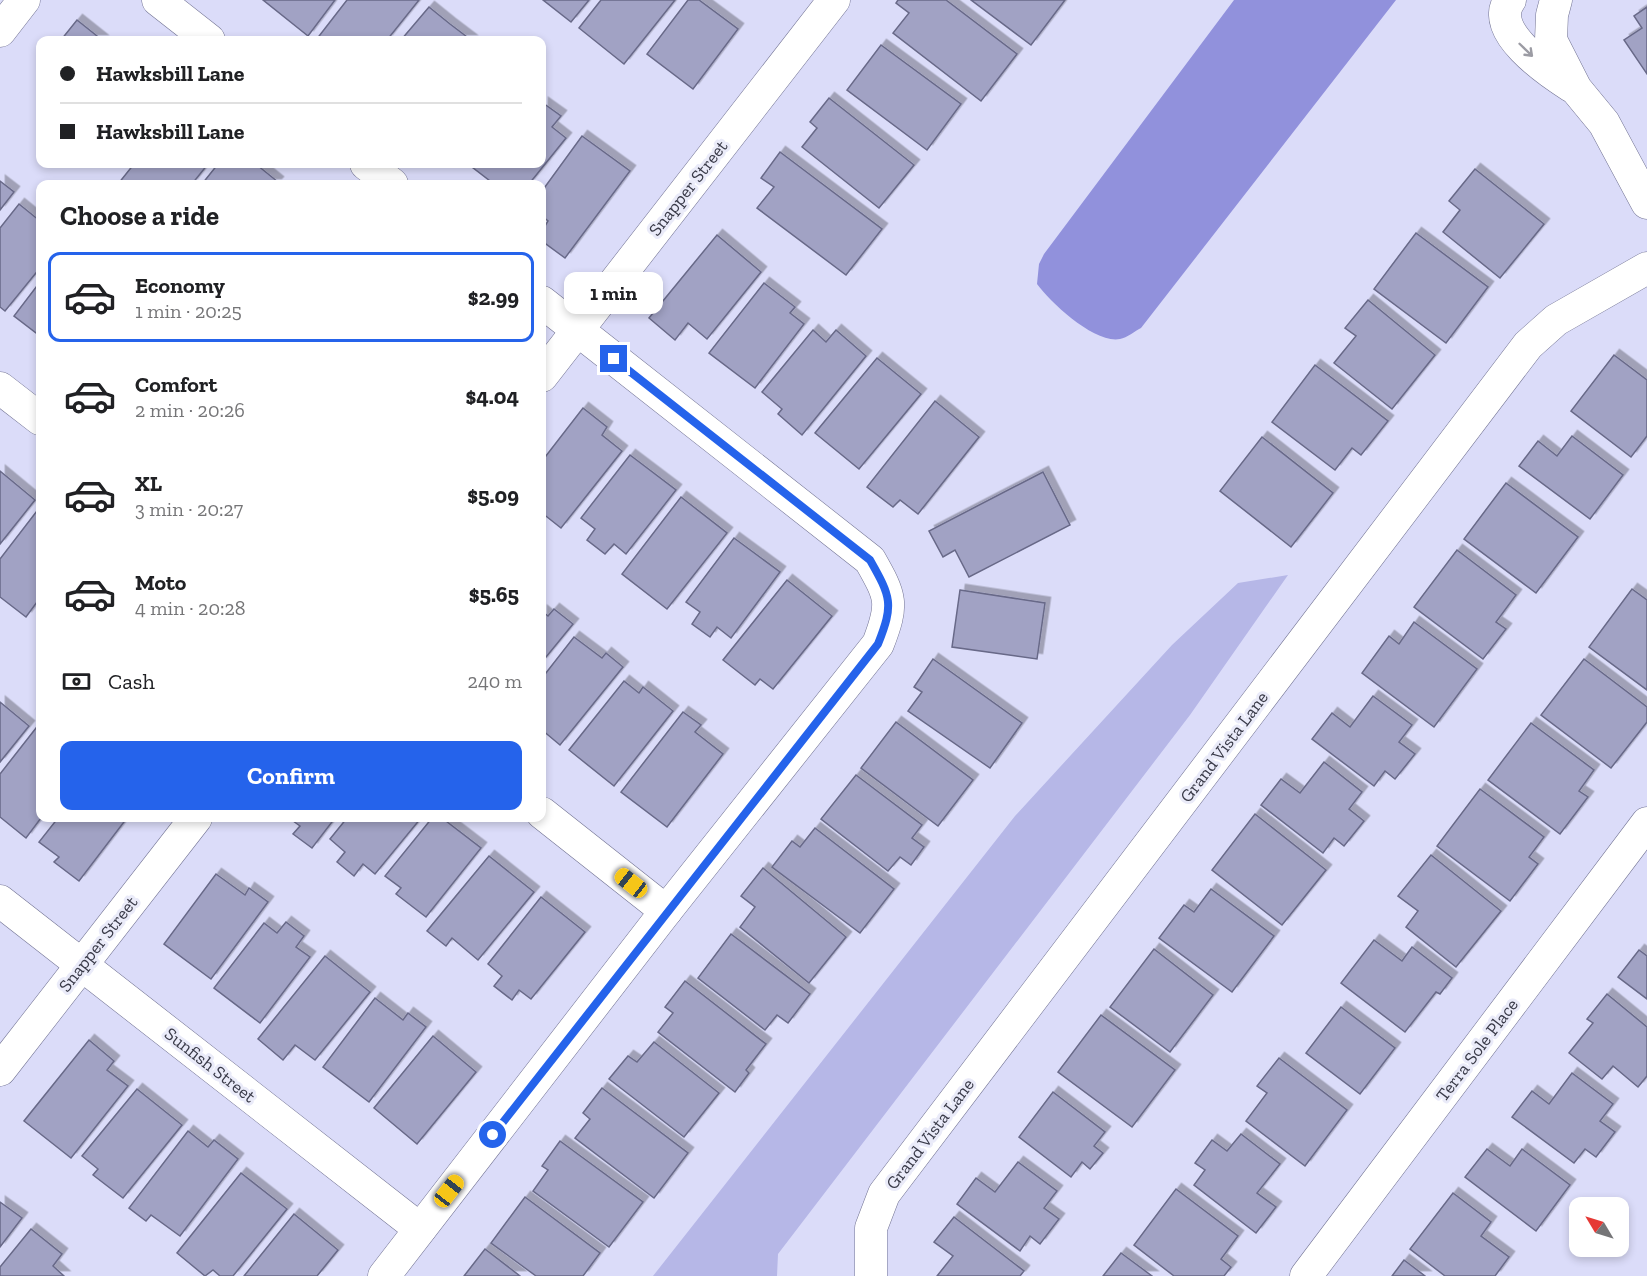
<!DOCTYPE html>
<meta charset="utf-8">
<style>
:root{--surface:#fff;--page:#f2f2f2;--text:#202124;--muted:#757577;--line:#e0e0e0;--accent:#2563eb}
body{margin:0;font-family:"Zilla Slab",serif;background:var(--page);color:var(--text);height:100vh;display:flex;flex-direction:column;font-size:22px;white-space:nowrap}
*{box-sizing:border-box;margin:0}
p{font-size:20px;color:var(--muted)}
.icon{flex:none;width:33px;height:33px;fill:none;stroke:currentColor;stroke-width:2;stroke-linecap:round;stroke-linejoin:round}
.map{position:relative;flex:1;overflow:hidden}
.details{position:absolute;left:36px;top:180px;width:510px;height:642px;display:flex;flex-direction:column;background:var(--surface);border-radius:12px;box-shadow:0 3px 9px #0003}
.details>*{flex:none}
.hud{position:absolute;left:36px;top:36px;width:510px;height:132px;border-radius:12px;box-shadow:0 3px 9px #0003;display:grid;align-content:center;height:132px;padding:0 24px;background:var(--surface)}
.needle{width:39px;rotate:308deg}
.buttons{position:absolute;left:1569px;top:1197px;display:grid;gap:12px}
.buttons a{display:grid;place-items:center;width:60px;height:60px;border-radius:12px;background:var(--surface);box-shadow:0 3px 9px #0003;font-size:30px}
.end{position:absolute;width:27px;height:27px;margin:-14px;border:8px solid #2563eb;background:#fff;box-shadow:0 0 0 3px #fff}
.from{border-radius:50%}
.bubble{position:absolute;height:42px;border-radius:12px;background:var(--surface);box-shadow:0 3px 9px #0003;font-size:20px;font-weight:700;line-height:42px;text-align:center}
.car{position:absolute;width:18px;height:36px;margin:-18px -9px;border-radius:8px;box-shadow:0 0 4px 2px #0007;background:linear-gradient(#f5c518 24%,#345 0 40%,#f5c518 0 76%,#345 0 86%,#f5c518 0)}
.hud b{display:flex;align-items:center;gap:21px;height:57px;font-size:22px}
.hud b+b{border-top:2px solid var(--line)}
.hud i{width:15px;height:15px;background:var(--text)}
ul{padding:0;list-style:none}
li{display:flex;align-items:center;gap:18px;height:90px;margin:0 12px 9px;padding:0 12px;border:3px solid transparent;border-radius:12px}
li div{flex:1}
li b{display:block;font-size:22px}
li em{font-style:normal;font-weight:700}
li.current{border-color:var(--accent)}
li>.icon{width:54px;height:54px;stroke-width:1.5}
h2{padding:0 24px;font-size:27px;line-height:72px}
.pay{display:flex;align-items:center;gap:15px;height:66px;padding:0 24px;font-size:22px}
.pay p{margin-inline-start:auto}
.button{display:flex;gap:12px;margin-top:auto;padding:12px 24px}
.button a{flex:1;height:69px;border-radius:12px;background:var(--accent);color:#fff;font-size:24px;font-weight:700;line-height:69px;text-align:center}
.map>svg:first-child{display:block}
</style>
<div class="map">
<svg width="1647" height="1276" viewBox="0 0 1647 1276">
<defs>
<filter id="shadow"><feDropShadow dx="5.5" dy="-5.5" stdDeviation="0" flood-color="#0004"/></filter>
</defs>
<rect width="100%" height="100%" fill="#dbdcf9"/>
<path fill="#b6b7e7" d="M1288 575 1190 715 778 1254 777 1276H653L1015 816 1172 645 1238 583Z"/>
<path fill="#9191dc" d="M1234 0H1396L1141 328C1135 331 1127 338 1120 339 1095 344 1051 303 1037 284L1039 264 1044 254Z"/>
<g fill="#a1a2c4" stroke="#686988" stroke-width="1.5" filter="url(#shadow)">
<path d="M263 0H335L308 36Z"/>
<path d="M347 0H419L387 40H316Z"/>
<path d="M543 0H589L571 22Z"/>
<path d="M601 0H675L624 64 579 28Z"/>
<path d="M688 0H699L738 29 693 89 647 54Z"/>
<path d="M898 0H946L1017 54 981 101 893 33 909 13 896 3Z"/>
<path d="M971 0H1065L1031 45Z"/>
<path d="M429 7 450 24 471 40H401Z"/>
<path d="M1647 7V74L1624 40 1642 28 1634 16Z"/>
<path d="M77 20 102 40H61Z"/>
<path d="M881 45 961 104 927 150 847 90Z"/>
<path d="M829 98 914 165 879 208 802 147 817 128 810 122Z"/>
<path d="M543 103 561 116 552 127 566 138 529 184H494L472 167 474 164H542Z"/>
<path d="M582 136 630 171 565 258 542 241V231L548 221 542 216V191Z"/>
<path d="M780 152 882 229 846 275 757 208 774 187 761 178Z"/>
<path d="M134 164H208L192 184H118Z"/>
<path d="M218 164H259L257 165 278 182 276 184H202Z"/>
<path d="M1475 169 1544 224 1500 278 1443 232 1460 210 1449 201Z"/>
<path d="M0 181 14 192 0 210Z"/>
<path d="M19 204 40 221V268L5 311 0 307V228Z"/>
<path d="M1416 233 1488 287 1446 343 1374 289Z"/>
<path d="M717 235 761 272 707 339 688 323 675 340 649 318Z"/>
<path d="M40 282V336L14 316Z"/>
<path d="M764 283 795 307 790 313 804 324 755 388 709 353Z"/>
<path d="M1368 300 1435 355 1392 409 1334 363 1356 336 1345 328Z"/>
<path d="M813 330 826 342 836 330 866 356 802 435 778 414 782 409 762 392Z"/>
<path d="M1614 355 1647 380V436L1631 457 1571 411Z"/>
<path d="M877 358 921 394 859 469 815 433Z"/>
<path d="M1315 365 1388 421 1361 455 1352 448 1335 470 1272 422Z"/>
<path d="M935 401 979 437 918 514 900 500 893 507 867 487Z"/>
<path d="M583 408 607 427 602 435 622 451 561 528 542 513V461Z"/>
<path d="M1572 436 1623 475 1590 519 1519 466 1538 441 1557 456Z"/>
<path d="M1262 437 1333 493 1291 547 1220 491Z"/>
<path d="M630 455 676 490 626 554 614 544 605 554 587 540 595 529 581 518Z"/>
<path d="M0 471 35 500 0 544Z"/>
<path d="M1043 472 1070 525 969 577 955 550 943 557 929 531Z"/>
<path d="M1506 483 1578 537 1536 593 1464 539Z"/>
<path d="M681 497 727 533 667 609 622 574Z"/>
<path d="M40 507V598L26 617 0 597V559Z"/>
<path d="M734 538 780 572 731 638 717 627 710 637 692 624 700 612 686 602Z"/>
<path d="M1457 550 1516 595 1496 622 1506 629 1483 659 1414 607Z"/>
<path d="M787 580 832 616 773 689 760 679 755 685 723 660Z"/>
<path d="M1632 589 1647 600V690L1589 647Z"/>
<path d="M960 590 1045 603 1037 659 952 647Z"/>
<path d="M554 609 573 624 542 662V611L548 616Z"/>
<path d="M1414 622 1477 669 1434 727 1362 673 1389 636 1399 644Z"/>
<path d="M574 637 602 658 606 653 623 667 560 745 542 730V678Z"/>
<path d="M933 659 1022 723 990 768 908 711 922 692 914 687Z"/>
<path d="M1584 659 1647 707V722L1611 768 1541 715Z"/>
<path d="M624 681 639 693 643 687 673 711 614 786 569 750Z"/>
<path d="M1373 696 1412 725 1399 742 1415 754 1395 779 1385 771 1374 786 1312 739 1332 713 1350 727Z"/>
<path d="M0 702 29 726 0 762Z"/>
<path d="M683 712 701 725 695 732 723 754 667 827 621 792Z"/>
<path d="M896 722 973 780 938 826 861 768Z"/>
<path d="M40 723 41 818 26 838 0 817V774Z"/>
<path d="M1531 723 1594 770 1579 791 1588 797 1560 834 1488 780Z"/>
<path d="M1324 762 1362 792 1349 809 1364 821 1344 846 1334 838 1323 853 1261 805 1281 779 1300 793Z"/>
<path d="M856 775 922 825 912 838 924 847 911 865 900 857 888 871 821 819Z"/>
<path d="M1480 789 1544 837 1529 857 1538 864 1510 901 1437 846Z"/>
<path d="M1255 814 1326 870 1282 925 1212 870Z"/>
<path d="M58 818H127L79 881 54 862 59 857 39 842Z"/>
<path d="M289 818H335L312 848 293 834 300 826Z"/>
<path d="M347 818H421L375 874 363 864 354 876 337 862 345 852 330 839Z"/>
<path d="M432 818H442L481 848 426 917 396 894 401 888 385 876Z"/>
<path d="M815 828 894 889 860 933 772 867 792 841 800 847Z"/>
<path d="M1431 855 1501 911 1456 967 1406 927 1418 911 1398 896Z"/>
<path d="M489 856 534 892 478 960 452 938 446 946 427 931Z"/>
<path d="M763 868 846 937 809 983 740 927 755 907 741 896Z"/>
<path d="M216 874 245 895 249 888 268 902 211 979 164 944Z"/>
<path d="M1211 889 1274 936 1232 992 1159 938 1184 905 1194 912Z"/>
<path d="M541 897 585 932 531 999 519 990 512 1000 494 986 502 976 488 964Z"/>
<path d="M286 922 304 936 296 947 310 957 260 1023 214 988 264 923 277 933Z"/>
<path d="M731 934 810 994 788 1023 777 1015 765 1030 698 978Z"/>
<path d="M1374 940 1402 961 1412 947 1452 978 1440 994 1436 992 1405 1032 1341 983Z"/>
<path d="M1154 949 1213 995 1170 1052 1110 1007Z"/>
<path d="M1639 950 1647 956V999L1618 977Z"/>
<path d="M325 956 370 992 315 1060 295 1045 283 1060 258 1039Z"/>
<path d="M685 981 766 1044 746 1070 749 1073 735 1092 658 1032 673 1013 665 1007Z"/>
<path d="M1607 994 1647 1027V1076L1638 1087 1613 1066 1602 1079 1569 1053 1593 1023 1587 1019Z"/>
<path d="M375 998 403 1020 408 1013 426 1027 369 1102 323 1067Z"/>
<path d="M1341 1007 1395 1048 1360 1094 1306 1053Z"/>
<path d="M1101 1015 1175 1070 1132 1127 1058 1072Z"/>
<path d="M433 1036 476 1072 417 1144 374 1108Z"/>
<path d="M89 1040 114 1061 107 1070 128 1086 71 1158 24 1121Z"/>
<path d="M654 1042 719 1093 684 1137 609 1079 628 1056 637 1062Z"/>
<path d="M1279 1058 1347 1110 1305 1166 1246 1121 1267 1093 1257 1086Z"/>
<path d="M1572 1073 1613 1104 1600 1121 1615 1132 1596 1157 1585 1149 1574 1163 1512 1117 1532 1091 1549 1104Z"/>
<path d="M602 1088 688 1153 654 1198 575 1138 590 1119 583 1113Z"/>
<path d="M137 1089 182 1125 123 1198 93 1175 98 1169 82 1156Z"/>
<path d="M1053 1092 1105 1132 1094 1146 1103 1153 1090 1169 1082 1162 1071 1177 1019 1137Z"/>
<path d="M188 1131 208 1147 214 1140 238 1159 180 1236 151 1215 146 1221 129 1208Z"/>
<path d="M1241 1134 1280 1164 1257 1193 1276 1207 1256 1233 1194 1185 1205 1170 1195 1163 1212 1140 1227 1151Z"/>
<path d="M560 1141 643 1202 609 1247 533 1191 548 1170 542 1166Z"/>
<path d="M1487 1149 1510 1166 1522 1149 1570 1185 1536 1231 1465 1177Z"/>
<path d="M1018 1162 1057 1191 1044 1208 1059 1219 1040 1244 1030 1236 1020 1251 957 1204 976 1178 995 1192Z"/>
<path d="M241 1173 287 1209 233 1276H220L213 1270 205 1276 177 1253Z"/>
<path d="M1176 1189 1238 1236 1221 1259 1231 1267 1224 1276H1174L1134 1245Z"/>
<path d="M1453 1193 1491 1222 1481 1236 1509 1257 1495 1276H1445L1410 1249Z"/>
<path d="M525 1197 600 1253 583 1276H536L491 1243Z"/>
<path d="M0 1202 22 1218 0 1247Z"/>
<path d="M294 1214 338 1250 317 1276H244Z"/>
<path d="M954 1217 1024 1271 1020 1276H937L953 1256 934 1242Z"/>
<path d="M31 1229 62 1254 53 1266 64 1276H0V1267Z"/>
<path d="M485 1249 520 1276H464Z"/>
<path d="M1121 1253 1152 1276H1103Z"/>
<path d="M1404 1260 1425 1276H1392Z"/>
</g>
<g fill="none" stroke-linecap="round" stroke-linejoin="round">
<defs>
<g id="minor">
<path d="M158 0 209 40"/>
<path d="M1510 0C1487 30 1549 72 1571 86"/>
<path d="M1556 0 1552 15 1551 40 1576 89 1604 123 1647 203"/>
<path d="M0 31 24 0"/>
<path d="M366 164 392 184"/>
<path d="M542 376 834 0"/>
<path d="M0 388 40 419"/>
<path d="M542 813 666 911"/>
<path d="M0 901 420 1229"/>
<path d="M0 1070 196 818"/>
<path d="M384 1276 666 911 878 644C894 603 891 597 870 560L542 302"/>
<path d="M871 1276V1228L884 1194 1528 345 1556 320 1647 268"/>
<path d="M1306 1276 1647 823"/>
</g>
</defs>
<use href="#minor" stroke="#717292" stroke-width="33"/>
<use href="#minor" stroke="#fff" stroke-width="32"/>
</g>
<defs><path id="oneway-shaft" d="M-6 0H5M1.5-3L5.5 0L1.5 3" fill="none" stroke-width="1.6" stroke-linecap="round" stroke-linejoin="round" transform="scale(1.5)"/></defs>
<use stroke="#9c9ca4" href="#oneway-shaft" transform="translate(1526 50) rotate(44)"/>
<g fill="none" stroke-linecap="round" stroke-linejoin="round">
<path stroke="#2563eb" stroke-width="8" d="M493 1135 878 644C894 604 891 597 870 560L614 359"/>
</g>
<g text-anchor="middle" stroke-width="6" stroke-linejoin="round" paint-order="stroke">
<g font-size="18" fill="#393a48" stroke="#eaebf9">
<text transform="translate(688 188) rotate(-52)" y="6">Snapper Street</text>
<text transform="translate(1224 747) rotate(-53)" y="6">Grand Vista Lane</text>
<text transform="translate(98 944) rotate(-52)" y="6">Snapper Street</text>
<text transform="translate(1477 1050) rotate(-53)" y="6">Terra Sole Place</text>
<text transform="translate(210 1065) rotate(38)" y="6">Sunfish Street</text>
<text transform="translate(930 1134) rotate(-53)" y="6">Grand Vista Lane</text>
</g>
</g>
</svg>
<div class="buttons">
<a><svg class="needle" viewBox="-14 -14 28 28"><path d="M0-13l5 13h-10z" fill="#e53935"/><path d="M0 13l5-13h-10z" fill="#757577"/></svg></a>
</div>
<i class="end from" style="left:493px;top:1135px"></i>
<i class="end" style="left:614px;top:359px"></i>
<div class="bubble" style="left:564px;top:272px;width:99px">1 min</div>
<i class="car" style="left:631px;top:883px;rotate:308deg"></i>
<i class="car" style="left:449px;top:1191px;rotate:38deg"></i>
<div class="hud">
<b><i class="from"></i>Hawksbill Lane</b>
<b><i></i>Hawksbill Lane</b>
</div>
<section class="details">
<h2>Choose a ride</h2>
<ul>
<li class="current"><svg class="icon" aria-label="car" viewBox="0 0 24 24"><path d="M5 17H2v-5l4-1 3-4h7l3 4 3 1v5h-3M9 17h6M6 11h13"/><circle cx="7" cy="17" r="2"/><circle cx="17" cy="17" r="2"/></svg><div><b>Economy</b><p>1 min · 20:25</p></div><em>$2.99</em></li>
<li><svg class="icon" aria-label="car" viewBox="0 0 24 24"><path d="M5 17H2v-5l4-1 3-4h7l3 4 3 1v5h-3M9 17h6M6 11h13"/><circle cx="7" cy="17" r="2"/><circle cx="17" cy="17" r="2"/></svg><div><b>Comfort</b><p>2 min · 20:26</p></div><em>$4.04</em></li>
<li><svg class="icon" aria-label="car" viewBox="0 0 24 24"><path d="M5 17H2v-5l4-1 3-4h7l3 4 3 1v5h-3M9 17h6M6 11h13"/><circle cx="7" cy="17" r="2"/><circle cx="17" cy="17" r="2"/></svg><div><b>XL</b><p>3 min · 20:27</p></div><em>$5.09</em></li>
<li><svg class="icon" aria-label="car" viewBox="0 0 24 24"><path d="M5 17H2v-5l4-1 3-4h7l3 4 3 1v5h-3M9 17h6M6 11h13"/><circle cx="7" cy="17" r="2"/><circle cx="17" cy="17" r="2"/></svg><div><b>Moto</b><p>4 min · 20:28</p></div><em>$5.65</em></li>
</ul>
<div class="pay"><svg class="icon" aria-label="cash" viewBox="0 0 24 24"><path d="M3 7h18v10H3z"/><circle cx="12" cy="12" r="2"/></svg>Cash<p>240 m</p></div>
<div class="button"><a>Confirm</a></div>
</section>
</div>
